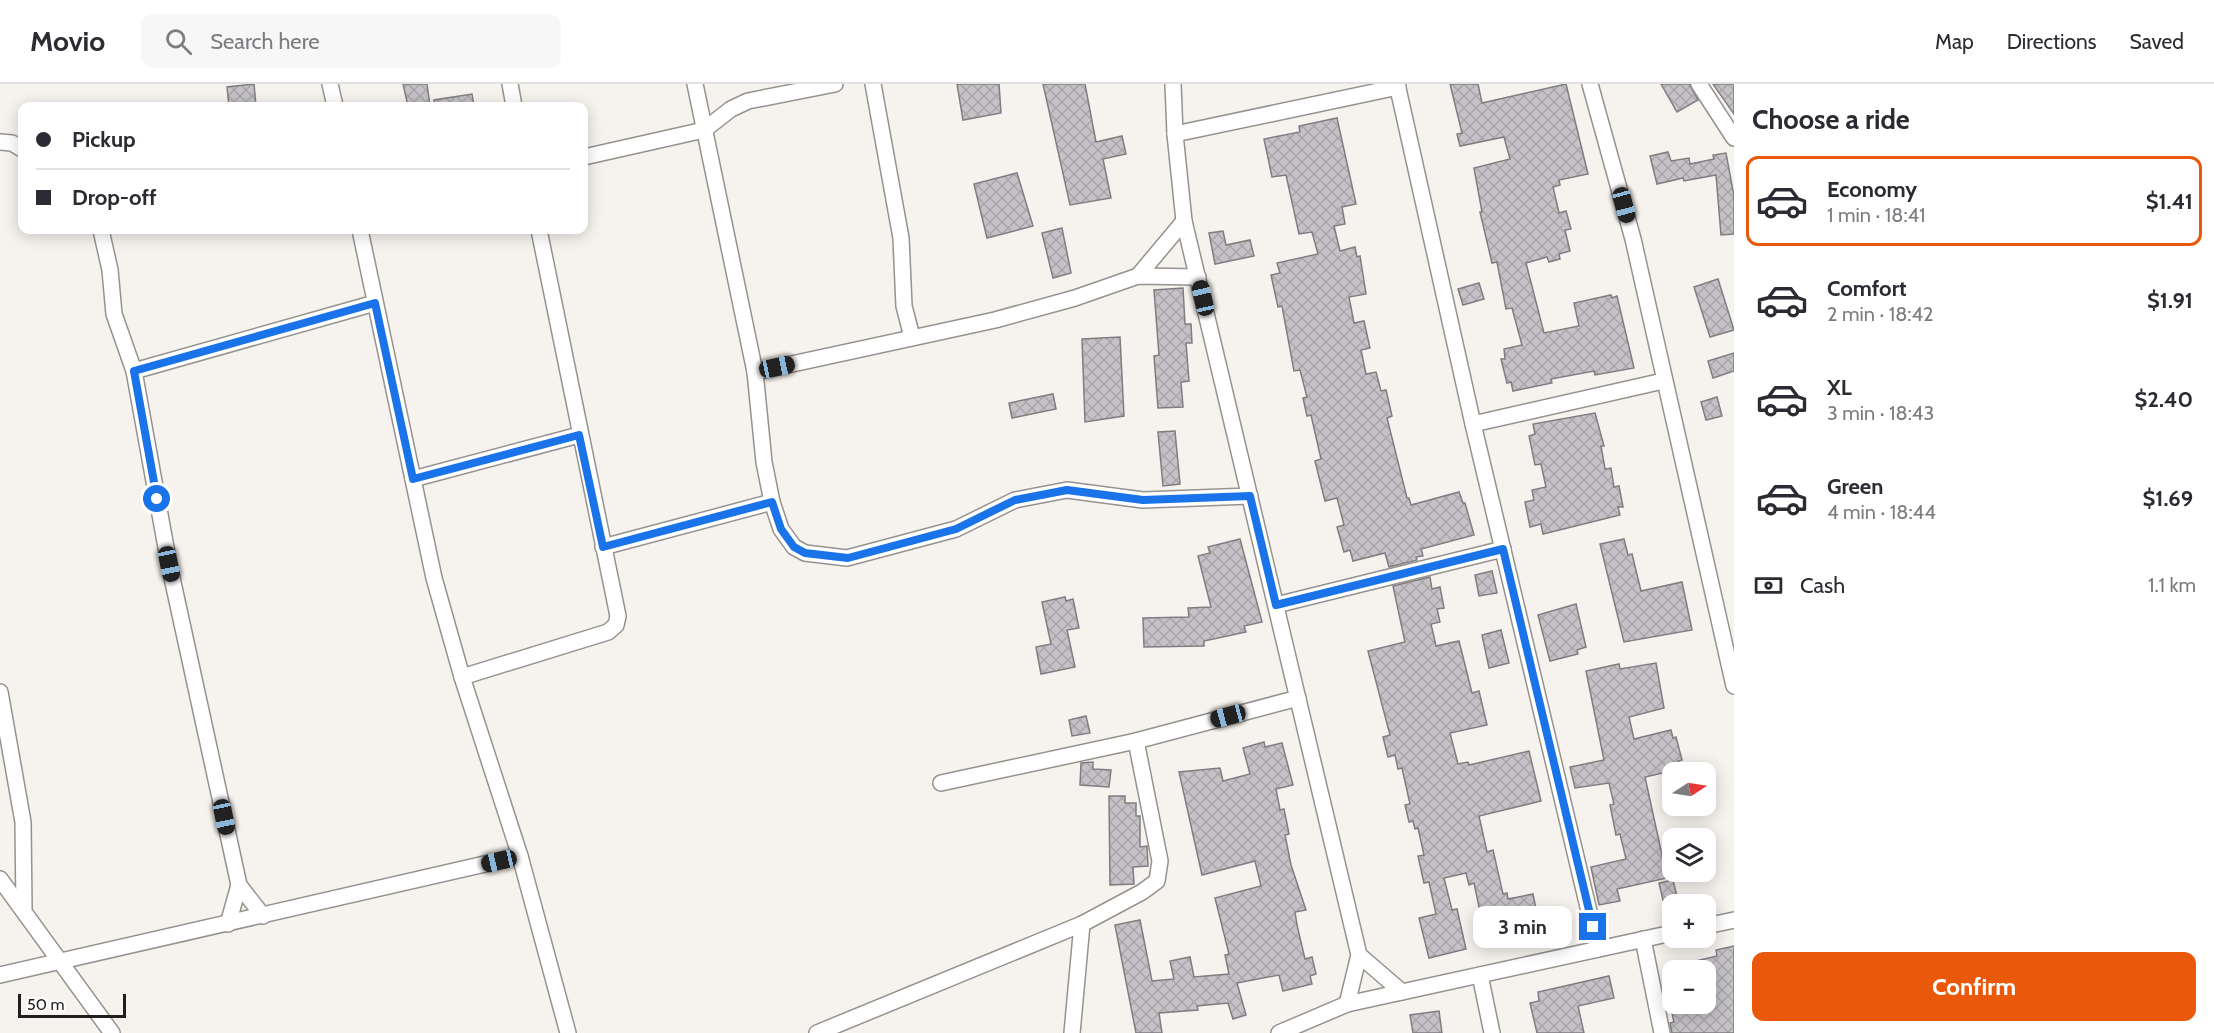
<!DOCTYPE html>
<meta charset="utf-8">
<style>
:root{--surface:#fff;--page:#f7f7f7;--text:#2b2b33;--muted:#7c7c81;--line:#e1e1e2;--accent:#ea580c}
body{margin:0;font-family:Cabin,sans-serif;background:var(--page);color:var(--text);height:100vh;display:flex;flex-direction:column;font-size:22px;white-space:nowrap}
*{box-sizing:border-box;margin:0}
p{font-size:20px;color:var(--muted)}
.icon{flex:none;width:33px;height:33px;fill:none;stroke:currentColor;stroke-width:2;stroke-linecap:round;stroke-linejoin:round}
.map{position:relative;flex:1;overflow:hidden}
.details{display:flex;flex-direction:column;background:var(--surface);width:480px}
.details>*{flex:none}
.top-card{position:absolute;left:18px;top:18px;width:570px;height:132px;border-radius:12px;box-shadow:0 3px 15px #0003;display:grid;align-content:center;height:132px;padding:0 18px;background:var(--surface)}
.needle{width:39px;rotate:78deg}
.tools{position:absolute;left:1662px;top:678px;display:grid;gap:12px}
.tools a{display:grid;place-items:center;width:54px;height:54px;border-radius:12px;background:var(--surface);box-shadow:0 3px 15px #0003;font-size:30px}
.scale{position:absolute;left:18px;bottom:15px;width:108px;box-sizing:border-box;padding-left:6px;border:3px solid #211f1d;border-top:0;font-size:16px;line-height:21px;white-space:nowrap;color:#211f1d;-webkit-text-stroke:4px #fff;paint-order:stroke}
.end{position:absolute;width:27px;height:27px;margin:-14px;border:8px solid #1a73e8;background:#fff;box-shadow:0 0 0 3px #fff}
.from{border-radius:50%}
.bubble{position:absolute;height:42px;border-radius:12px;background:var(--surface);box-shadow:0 3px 15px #0003;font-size:20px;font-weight:700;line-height:42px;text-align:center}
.car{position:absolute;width:18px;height:36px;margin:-18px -9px;border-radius:8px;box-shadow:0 0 4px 2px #0007;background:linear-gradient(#222 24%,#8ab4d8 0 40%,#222 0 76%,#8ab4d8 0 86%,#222 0)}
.top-card b{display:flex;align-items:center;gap:21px;height:57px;font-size:22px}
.top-card b+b{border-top:2px solid var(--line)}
.top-card i{width:15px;height:15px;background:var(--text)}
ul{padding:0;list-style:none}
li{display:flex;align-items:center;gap:18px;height:90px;margin:0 12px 9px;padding:0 6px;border:3px solid transparent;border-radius:12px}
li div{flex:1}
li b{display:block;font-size:22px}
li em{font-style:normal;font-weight:700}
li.selected{border-color:var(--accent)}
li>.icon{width:54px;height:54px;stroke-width:1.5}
h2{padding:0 18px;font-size:27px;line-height:72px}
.pay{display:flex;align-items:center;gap:15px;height:66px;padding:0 18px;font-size:22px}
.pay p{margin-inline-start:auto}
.primary-button{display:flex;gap:12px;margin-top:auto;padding:12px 18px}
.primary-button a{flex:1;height:69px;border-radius:12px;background:var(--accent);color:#fff;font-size:24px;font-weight:700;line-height:69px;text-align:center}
header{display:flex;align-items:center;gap:36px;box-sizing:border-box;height:84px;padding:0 30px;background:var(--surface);border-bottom:2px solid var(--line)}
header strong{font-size:28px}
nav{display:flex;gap:33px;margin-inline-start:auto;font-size:21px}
.search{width:420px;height:54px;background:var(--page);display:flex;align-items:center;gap:15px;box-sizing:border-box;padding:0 21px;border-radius:12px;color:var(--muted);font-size:22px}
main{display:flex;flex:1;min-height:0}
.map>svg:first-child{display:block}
</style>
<header>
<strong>Movio</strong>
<div class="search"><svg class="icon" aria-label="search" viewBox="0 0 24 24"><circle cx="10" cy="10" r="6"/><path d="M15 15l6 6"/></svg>Search here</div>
<nav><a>Map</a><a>Directions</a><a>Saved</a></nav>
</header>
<main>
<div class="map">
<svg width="1734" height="949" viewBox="0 0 1734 949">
<defs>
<pattern id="building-cross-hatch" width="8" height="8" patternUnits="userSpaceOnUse" patternTransform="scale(1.5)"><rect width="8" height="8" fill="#c5c2c7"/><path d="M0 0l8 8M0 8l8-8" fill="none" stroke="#a9a6aa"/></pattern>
</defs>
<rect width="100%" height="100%" fill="#f6f2ed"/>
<g fill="url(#building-cross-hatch)" stroke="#807d81" stroke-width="1.5">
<path d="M254 0 256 22H229L227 3Z"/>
<path d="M403 0H427L430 22H408Z"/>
<path d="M957 0H999L1001 29 963 36Z"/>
<path d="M1043 0H1085L1096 58 1122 52 1126 70 1103 75 1111 114 1070 121Z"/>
<path d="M1450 0H1478L1482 19 1566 0 1588 90 1559 96 1560 101 1553 103 1559 129 1566 127 1571 145 1565 146 1570 167 1559 170 1560 175 1549 178 1547 173 1526 179 1544 249 1579 242 1574 219 1611 211 1612 214 1617 212 1634 284 1595 291 1594 287 1551 295 1552 299 1513 307 1511 298 1507 299 1501 275H1505L1504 265 1522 261 1512 224 1506 225 1497 178 1492 179 1480 128H1482L1474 84 1510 75 1504 53 1460 62 1457 50 1462 49Z"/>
<path d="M1661 0H1689L1698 16 1677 28Z"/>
<path d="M1713 0H1734V30Z"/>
<path d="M472 10 474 22H434V16Z"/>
<path d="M1337 34 1356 120 1342 123 1345 140 1334 142 1340 167 1355 163 1357 173 1360 172 1366 210 1349 213 1354 239 1364 237 1370 264 1361 266 1366 290 1376 288 1381 307 1386 306 1392 332 1387 334 1407 414H1409L1411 421 1459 408 1463 419H1465L1474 451 1421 465 1423 472 1416 473 1417 476 1389 483 1385 469 1353 477 1350 466 1344 468 1337 443 1344 441 1337 414 1325 417 1315 377 1321 375 1311 331 1307 332 1303 314 1307 313 1300 286 1294 287 1282 222 1278 223 1271 191 1280 189 1277 179 1318 170 1312 148 1299 150 1286 91 1272 93 1264 55 1300 48 1299 42Z"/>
<path d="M1668 68 1671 77 1689 74 1690 80 1714 75 1713 71 1726 69 1734 112V150L1721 151 1716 91 1684 97 1683 94 1657 100 1650 72Z"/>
<path d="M1017 89 1033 142 987 154 974 100Z"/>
<path d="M1062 144 1071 189 1053 194 1042 149Z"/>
<path d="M1223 147 1226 161 1250 156 1254 172 1215 180 1209 149Z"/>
<path d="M1718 195 1734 246 1710 253 1694 203Z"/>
<path d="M1479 199 1484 215 1463 221 1458 205Z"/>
<path d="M1183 204 1185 240H1191L1192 259H1186L1189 297 1181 298 1183 323 1158 324 1154 272 1159 271 1154 206Z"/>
<path d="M1120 253 1124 332 1085 338 1082 255Z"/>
<path d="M1734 269V287L1713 294 1708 277Z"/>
<path d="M1053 310 1056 325 1012 334 1009 319Z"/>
<path d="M1717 313 1722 332 1706 336 1701 318Z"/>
<path d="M1595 329 1604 362H1601L1605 385 1611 384 1614 403 1619 402 1623 423H1618L1620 431 1543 450 1541 440 1530 443 1525 418 1534 416 1532 406 1546 403 1541 380 1535 381 1529 352 1535 350 1533 340Z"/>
<path d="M1175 347 1180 400 1163 402 1158 348Z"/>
<path d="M1240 455 1262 538 1244 542 1246 548 1204 557V562L1144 563 1143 534 1189 533 1188 524 1211 523 1198 472 1210 469 1208 463Z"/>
<path d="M1624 455 1628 471 1632 470 1641 507 1682 498 1692 546 1624 558 1600 460Z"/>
<path d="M1492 487 1497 509 1479 512 1475 491Z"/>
<path d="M1430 493 1432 505 1440 503 1444 524 1437 525 1440 538 1431 540 1436 562 1459 557 1472 609 1479 607 1487 641 1450 649 1458 680 1468 678 1469 681 1529 667 1541 717 1479 732 1487 768 1493 766 1503 810 1507 809 1508 815 1533 810 1539 840 1485 851 1474 799 1469 801 1466 789 1444 794 1452 826 1457 825 1466 865 1429 874 1419 834 1436 830 1429 798 1424 799 1418 772 1424 771 1418 744 1415 745 1413 737 1409 738 1405 721 1410 720 1402 684 1398 685 1395 671 1388 673 1383 653 1390 651 1368 567 1405 558 1393 502Z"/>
<path d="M1065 513 1066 517 1073 515 1079 544 1067 546 1075 583 1041 590 1036 563 1051 560 1042 518Z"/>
<path d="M1576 520 1586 563 1577 566 1578 570 1550 577 1538 531Z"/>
<path d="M1501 546 1509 579 1489 584 1482 551Z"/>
<path d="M1656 579 1664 624 1629 633 1634 655 1671 646 1673 654 1676 653 1682 676 1678 677 1680 685 1645 693 1667 794 1617 805 1620 817 1599 821 1591 783 1626 775 1620 750 1616 751 1610 721 1614 720 1609 699 1575 704 1570 683 1604 676 1586 587 1619 580 1620 585Z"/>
<path d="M1086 632 1090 649 1072 652 1069 636Z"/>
<path d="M1264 658 1265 663 1282 659 1293 701 1276 705 1280 726 1284 725 1289 750 1285 751 1291 781 1306 826 1295 828 1297 841 1305 875 1312 873 1316 890 1310 892 1312 900 1283 907 1279 891 1237 899 1246 931 1233 935 1228 919 1197 922 1198 926 1159 929 1162 949H1136L1115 841 1140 836 1152 897 1174 895 1170 877 1190 873 1194 893 1229 890 1225 871 1229 870 1215 814 1261 802 1255 777 1202 791 1179 688 1220 684 1223 697 1250 690 1243 664Z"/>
<path d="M1093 678V685L1111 686 1109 703 1080 701 1081 679Z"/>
<path d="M1109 712H1125V719H1136V732H1140V763L1147 762 1148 782 1133 783 1134 800 1110 801Z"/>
<path d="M1673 796 1677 813 1663 816 1659 799Z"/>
<path d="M1734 862V949H1672L1670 939 1674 938 1670 920H1706V886H1675V882L1717 872 1716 866Z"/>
<path d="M1609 892 1614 914 1578 922 1584 949H1537L1530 919 1539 917 1538 908Z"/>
<path d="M1439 927 1442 949H1413L1410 931Z"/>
</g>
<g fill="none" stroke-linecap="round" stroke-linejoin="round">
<defs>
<g id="minor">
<path d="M330 0 335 22"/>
<path d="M510 0 514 22"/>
<path d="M695 0 755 288 764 378 772 418 781 445 794 463 805 469 847 474 956 445 1015 416 1067 406 1143 416 1250 412"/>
<path d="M873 0 901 154 904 222 912 253"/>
<path d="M1173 0 1175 50 1184 137 1359 871 1347 920"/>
<path d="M1397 0 1473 340 1598 865"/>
<path d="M1590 0 1633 155 1734 602"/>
<path d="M1699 0 1734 54"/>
<path d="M1175 50 1398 3"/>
<path d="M0 58 12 59 22 65"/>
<path d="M584 73 704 46 731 25 748 17 835 0"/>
<path d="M101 146 110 186 114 230 134 287"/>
<path d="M360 146 434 494 462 593 520 772 568 949"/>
<path d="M1138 192 1184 137"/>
<path d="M755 288 995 236 1075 214 1138 192 1198 193"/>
<path d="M1473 340 1663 297"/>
<path d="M413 395 579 351"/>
<path d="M603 463 772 418"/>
<path d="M1276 521 1503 465"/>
<path d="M462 593 608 548 616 541 618 532 539 146"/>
<path d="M0 608 23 738 24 824"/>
<path d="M941 699 1136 657 1298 614"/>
<path d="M0 795 112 949"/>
<path d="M263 832 239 801 169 480 134 287 375 219"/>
<path d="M228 840 239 801"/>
<path d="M1706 842 1734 836"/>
<path d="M1643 855 1662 949"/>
<path d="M1359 871 1402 908"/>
<path d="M0 891 520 772"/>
<path d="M1480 891 1492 949"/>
<path d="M817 949 1082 840 1142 808 1157 797 1160 777 1136 657"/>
<path d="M1072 949 1082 840"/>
<path d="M1279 949 1347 920 1672 849"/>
</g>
</defs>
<use href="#minor" stroke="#96928e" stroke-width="18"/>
<use href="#minor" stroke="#fff" stroke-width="15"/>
</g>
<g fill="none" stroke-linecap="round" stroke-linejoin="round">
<path stroke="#1a73e8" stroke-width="8" d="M157 415 134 287 375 219 413 395 579 351 603 463 772 418 781 445 794 463 805 469 848 474 956 445 1015 416 1067 406 1143 416 1250 412 1276 521 1503 465 1593 843"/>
</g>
</svg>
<div class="tools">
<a><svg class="needle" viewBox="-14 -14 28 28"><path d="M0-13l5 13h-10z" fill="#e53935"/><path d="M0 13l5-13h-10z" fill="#7c7c81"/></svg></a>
<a><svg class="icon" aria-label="layers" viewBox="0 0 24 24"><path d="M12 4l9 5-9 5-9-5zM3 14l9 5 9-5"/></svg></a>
<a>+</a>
<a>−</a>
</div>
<div class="scale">50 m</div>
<i class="end from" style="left:157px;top:415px"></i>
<i class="end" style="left:1593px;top:843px"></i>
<div class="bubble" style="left:1473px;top:822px;width:99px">3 min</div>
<i class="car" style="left:1624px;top:121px;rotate:165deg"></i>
<i class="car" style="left:1203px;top:214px;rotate:347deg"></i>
<i class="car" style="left:777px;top:283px;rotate:78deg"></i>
<i class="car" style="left:169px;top:480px;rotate:168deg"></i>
<i class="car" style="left:1228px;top:632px;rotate:255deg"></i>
<i class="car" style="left:224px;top:733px;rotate:168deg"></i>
<i class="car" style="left:499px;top:777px;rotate:257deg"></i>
<div class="top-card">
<b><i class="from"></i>Pickup</b>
<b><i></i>Drop-off</b>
</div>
</div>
<section class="details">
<h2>Choose a ride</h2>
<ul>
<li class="selected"><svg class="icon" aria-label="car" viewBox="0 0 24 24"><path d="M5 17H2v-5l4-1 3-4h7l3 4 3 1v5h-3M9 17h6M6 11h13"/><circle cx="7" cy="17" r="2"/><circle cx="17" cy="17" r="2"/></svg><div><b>Economy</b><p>1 min · 18:41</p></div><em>$1.41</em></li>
<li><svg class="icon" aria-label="car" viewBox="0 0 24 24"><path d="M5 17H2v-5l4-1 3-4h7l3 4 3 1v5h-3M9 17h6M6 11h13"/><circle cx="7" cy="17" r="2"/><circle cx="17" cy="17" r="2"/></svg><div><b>Comfort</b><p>2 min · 18:42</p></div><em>$1.91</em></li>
<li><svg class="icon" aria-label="car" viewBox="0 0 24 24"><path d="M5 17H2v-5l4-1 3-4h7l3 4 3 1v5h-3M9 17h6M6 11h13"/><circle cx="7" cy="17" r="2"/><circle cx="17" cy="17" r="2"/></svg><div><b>XL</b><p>3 min · 18:43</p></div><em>$2.40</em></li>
<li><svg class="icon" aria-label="car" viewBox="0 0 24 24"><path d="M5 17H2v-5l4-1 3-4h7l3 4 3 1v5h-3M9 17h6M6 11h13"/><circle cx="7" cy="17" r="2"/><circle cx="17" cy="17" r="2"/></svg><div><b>Green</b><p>4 min · 18:44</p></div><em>$1.69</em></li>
</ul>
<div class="pay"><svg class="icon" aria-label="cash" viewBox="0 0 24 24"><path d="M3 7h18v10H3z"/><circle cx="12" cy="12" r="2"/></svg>Cash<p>1.1 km</p></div>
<div class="primary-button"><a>Confirm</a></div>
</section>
</main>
